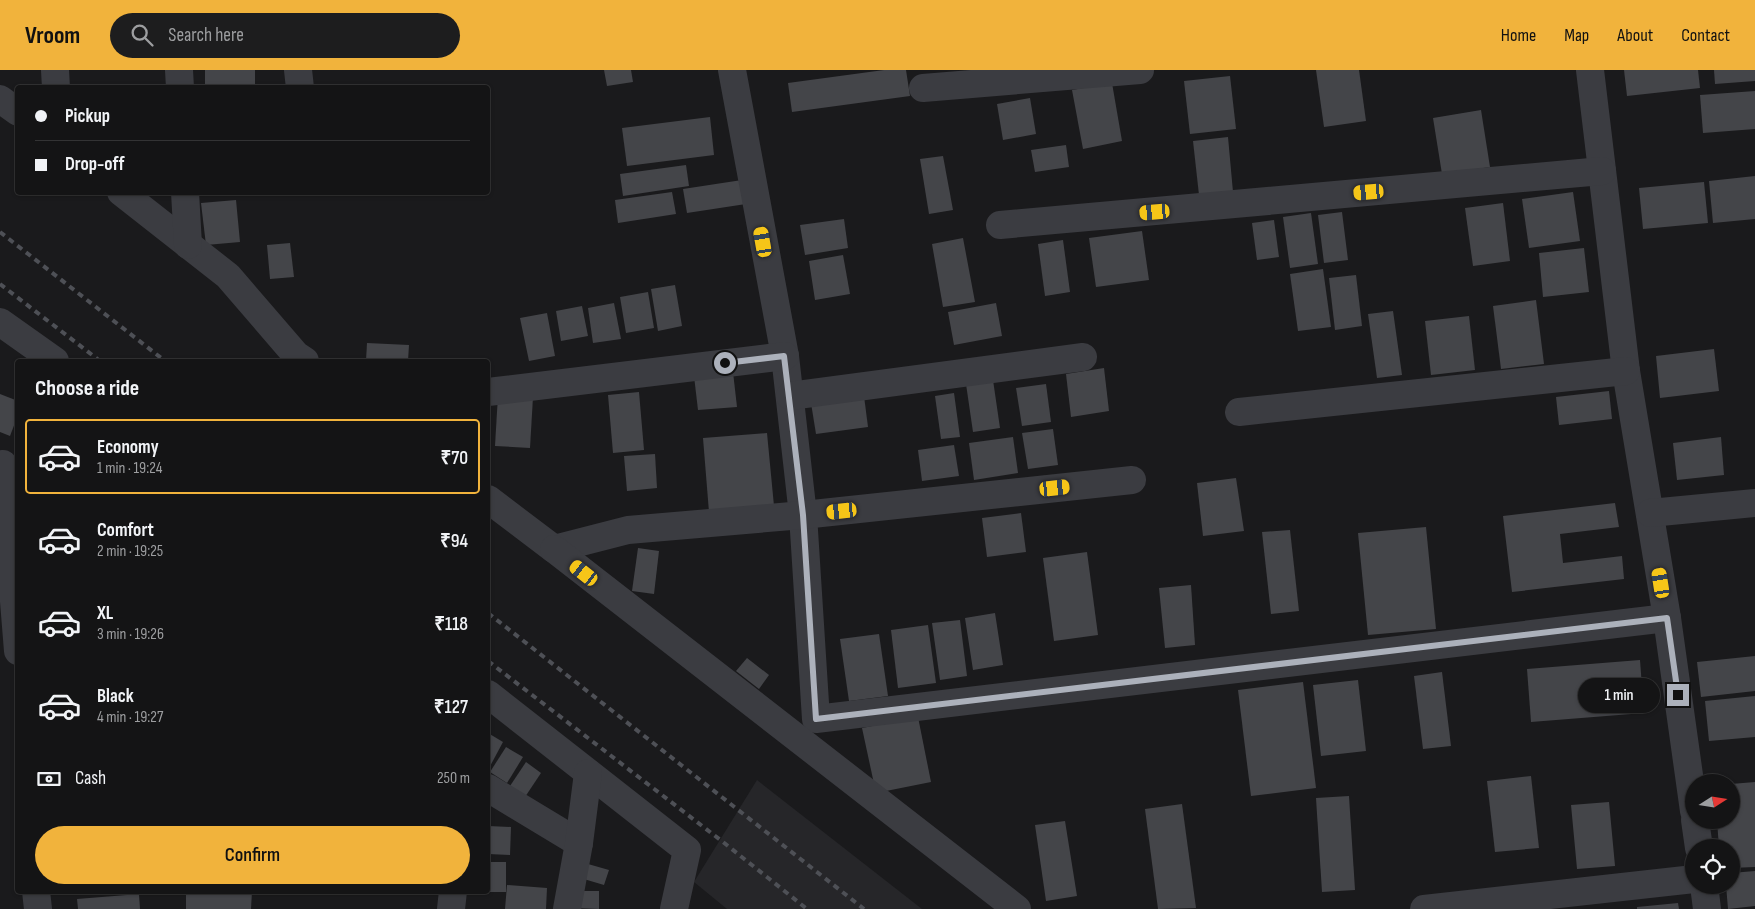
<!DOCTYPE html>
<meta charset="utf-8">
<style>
:root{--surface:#141415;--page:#1d1d1e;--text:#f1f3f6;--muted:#9d9ea0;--line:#333334;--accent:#f1b33c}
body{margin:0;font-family:"Sofia Sans Condensed",sans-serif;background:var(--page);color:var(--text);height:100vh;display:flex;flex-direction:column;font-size:19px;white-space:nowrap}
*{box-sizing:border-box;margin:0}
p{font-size:16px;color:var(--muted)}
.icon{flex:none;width:28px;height:28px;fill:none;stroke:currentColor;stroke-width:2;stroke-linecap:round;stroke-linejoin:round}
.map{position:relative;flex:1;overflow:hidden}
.drawer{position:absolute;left:15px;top:289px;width:475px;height:535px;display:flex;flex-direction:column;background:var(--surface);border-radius:5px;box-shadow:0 1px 4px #0004,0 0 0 1px var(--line)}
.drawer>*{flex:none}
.banner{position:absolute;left:15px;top:15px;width:475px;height:110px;border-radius:5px;box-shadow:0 1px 4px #0004,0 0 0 1px var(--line);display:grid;align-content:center;height:110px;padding:0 20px;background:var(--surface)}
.needle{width:32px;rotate:78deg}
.buttons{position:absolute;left:1685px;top:704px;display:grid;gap:10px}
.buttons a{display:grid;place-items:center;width:55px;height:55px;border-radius:50%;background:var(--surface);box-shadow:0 1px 4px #0004,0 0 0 1px var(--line);font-size:25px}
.end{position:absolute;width:22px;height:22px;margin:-11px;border:6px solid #acb1bb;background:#111;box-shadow:0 0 0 2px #111}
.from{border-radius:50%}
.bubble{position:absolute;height:35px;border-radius:18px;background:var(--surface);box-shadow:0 1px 4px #0004,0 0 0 1px var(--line);font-size:16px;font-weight:600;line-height:35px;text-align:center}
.car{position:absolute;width:15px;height:30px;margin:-15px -8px;border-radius:6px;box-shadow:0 0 4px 1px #0007;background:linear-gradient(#f5c518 24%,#345 0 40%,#f5c518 0 76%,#345 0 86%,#f5c518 0)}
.banner b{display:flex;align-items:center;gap:18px;height:48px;font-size:19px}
.banner b+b{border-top:1px solid var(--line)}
.banner i{width:12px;height:12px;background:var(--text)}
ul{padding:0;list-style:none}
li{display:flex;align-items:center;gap:15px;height:75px;margin:0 10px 8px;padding:0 10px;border:2px solid transparent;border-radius:5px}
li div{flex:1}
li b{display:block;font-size:19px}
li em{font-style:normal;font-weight:600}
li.active{border-color:var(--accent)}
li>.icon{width:45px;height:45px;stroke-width:1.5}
h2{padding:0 20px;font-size:22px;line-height:60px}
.pay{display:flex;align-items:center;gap:12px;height:55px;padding:0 20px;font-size:19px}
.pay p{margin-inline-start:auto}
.cta{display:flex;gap:10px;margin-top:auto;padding:10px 20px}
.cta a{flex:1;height:58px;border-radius:30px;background:var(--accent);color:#111;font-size:20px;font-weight:600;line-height:58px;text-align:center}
header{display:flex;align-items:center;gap:30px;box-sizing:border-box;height:70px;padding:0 25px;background:var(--accent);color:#111}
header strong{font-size:24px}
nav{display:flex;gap:28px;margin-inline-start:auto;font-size:18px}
.search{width:350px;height:45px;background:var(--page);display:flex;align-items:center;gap:12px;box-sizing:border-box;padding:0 18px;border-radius:28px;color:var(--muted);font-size:19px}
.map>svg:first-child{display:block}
</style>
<header>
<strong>Vroom</strong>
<div class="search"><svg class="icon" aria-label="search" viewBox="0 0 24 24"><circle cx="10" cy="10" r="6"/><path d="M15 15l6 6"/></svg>Search here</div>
<nav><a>Home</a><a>Map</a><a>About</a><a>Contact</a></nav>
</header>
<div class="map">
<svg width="1755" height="839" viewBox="0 0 1755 839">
<rect width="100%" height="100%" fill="#1a1a1c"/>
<path fill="#262629" d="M757 710 922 839H727L694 812Z"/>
<g fill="#444549">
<rect x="205" y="0" width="50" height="18"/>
<path d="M604 0H631L633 12 607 16Z"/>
<path d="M884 0H906L910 26 792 42 788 13Z"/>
<path d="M1316 0H1359L1366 51 1324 57Z"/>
<path d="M1624 0H1698L1700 18 1627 26Z"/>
<path d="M1714 0H1755V11L1715 14Z"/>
<path d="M1230 6 1236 59 1190 64 1184 11Z"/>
<path d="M1112 13 1122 71 1083 79 1072 20Z"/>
<path d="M1755 21V59L1703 63 1700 25Z"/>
<path d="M1030 28 1036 64 1003 70 997 34Z"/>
<path d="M1481 40 1490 97 1442 104 1433 48Z"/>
<path d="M710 47 714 85 627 96 622 58Z"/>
<path d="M1228 67 1233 122 1199 125 1193 71Z"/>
<path d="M1066 75 1069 97 1035 102 1031 80Z"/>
<path d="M943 86 953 140 929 144 920 89Z"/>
<path d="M686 95 689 116 623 126 620 104Z"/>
<path d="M1755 106V149L1713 153 1709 111Z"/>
<path d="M742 110 746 134 687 143 683 119Z"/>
<path d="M1704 112 1708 153 1643 159 1639 118Z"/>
<path d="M672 122 676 144 618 153 615 130Z"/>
<path d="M1573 122 1580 171 1529 178 1522 129Z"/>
<path d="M236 130 240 172 206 175 201 133Z"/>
<path d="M1503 133 1510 191 1473 196 1465 138Z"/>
<path d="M1342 142 1348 190 1324 193 1318 145Z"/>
<path d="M1311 143 1318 194 1290 198 1283 147Z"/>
<path d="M844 149 848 178 805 185 800 155Z"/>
<path d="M1274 150 1279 187 1257 190 1252 153Z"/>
<path d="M1142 161 1149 210 1096 217 1089 168Z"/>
<path d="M963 168 975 232 943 237 932 174Z"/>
<path d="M1063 170 1070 222 1045 226 1038 174Z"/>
<path d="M290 173 294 207 270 209 267 175Z"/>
<path d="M1584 178 1589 222 1543 227 1539 183Z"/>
<path d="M843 185 850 224 815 230 809 191Z"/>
<path d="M1323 199 1331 257 1298 261 1290 204Z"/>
<path d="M1356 205 1362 256 1335 260 1329 208Z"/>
<path d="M675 215 682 256 658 261 651 219Z"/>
<path d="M648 222 654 258 626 263 620 227Z"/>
<path d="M1536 230 1544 294 1501 299 1493 236Z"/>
<path d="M614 233 621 269 593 273 588 238Z"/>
<path d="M996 233 1002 266 954 275 948 242Z"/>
<path d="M582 236 588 266 561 271 556 241Z"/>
<path d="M1393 241 1402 305 1377 308 1368 244Z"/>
<path d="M547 243 555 286 529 291 520 248Z"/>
<path d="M1469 246 1475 300 1431 305 1425 251Z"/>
<path d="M367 273 409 275 408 291H366Z"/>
<path d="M1714 279 1719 321 1660 328 1656 286Z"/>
<path d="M1104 298 1109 341 1071 347 1066 304Z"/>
<path d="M733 302 737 337 698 340 694 306Z"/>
<path d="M993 310 1000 358 973 362 966 314Z"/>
<path d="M1046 314 1051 352 1022 356 1016 318Z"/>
<path d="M1609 321 1612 349 1559 355 1556 327Z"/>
<path d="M639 322 644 380 613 383 608 325Z"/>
<path d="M954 323 960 367 941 369 935 326Z"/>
<path d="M0 324 18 331V345L10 366 0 362Z"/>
<path d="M498 325 533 327 530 378 495 376Z"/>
<path d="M864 326 868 357 816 364 811 333Z"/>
<path d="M1053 359 1058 395 1028 399 1022 363Z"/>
<path d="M767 363 774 436 709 442 703 368Z"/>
<path d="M1013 367 1018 403 974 410 969 373Z"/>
<path d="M1721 367 1724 405 1677 410 1673 373Z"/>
<path d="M954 375 959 406 922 411 918 380Z"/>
<path d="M655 384 657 418 627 421 624 386Z"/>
<path d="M1236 408 1244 461 1203 466 1197 413Z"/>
<path d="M1615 433 1619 457 1560 464 1563 493 1622 486 1624 509 1512 522 1503 446Z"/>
<path d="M1021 443 1026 482 987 487 982 448Z"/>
<path d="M1426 457 1436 559 1368 565 1358 463Z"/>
<path d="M1290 460 1299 541 1271 544 1262 462Z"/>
<path d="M638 478 659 481 654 524 632 521Z"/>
<path d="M1087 482 1098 565 1054 571 1043 488Z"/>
<path d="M1191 515 1195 575 1165 578 1159 518Z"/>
<path d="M995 543 1003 595 973 600 965 548Z"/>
<path d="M960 550 967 606 940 610 932 553Z"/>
<path d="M928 555 936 613 898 618 891 560Z"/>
<path d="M879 564 888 626 849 631 840 569Z"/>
<path d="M1755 586V621L1701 627 1697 592Z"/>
<path d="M747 588 769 605 759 619 736 601Z"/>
<path d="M1640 590 1644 643 1531 652 1527 599Z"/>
<path d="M1442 602 1451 676 1423 679 1414 606Z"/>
<path d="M1358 610 1366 681 1321 686 1313 615Z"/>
<path d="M1303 612 1316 718 1251 726 1238 620Z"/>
<path d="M1755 626V667L1709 671 1705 631Z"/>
<path d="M918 647 931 712 876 723 862 658Z"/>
<path d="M488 663 503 672 488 700Z"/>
<path d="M506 677 523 687 507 713 490 702Z"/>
<path d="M526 692 541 703 525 727 510 716Z"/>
<path d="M1531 706 1539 778 1495 782 1487 711Z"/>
<path d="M1755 712V797L1731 798V778H1719L1717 750H1731V714Z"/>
<path d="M1349 726 1355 820 1322 822 1316 728Z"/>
<path d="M1609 732 1615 796 1577 799 1571 735Z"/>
<path d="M1182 734 1196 838 1158 839 1145 739Z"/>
<path d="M1065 751 1077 826 1046 831 1035 755Z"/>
<path d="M488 756 511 757 510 785 488 784Z"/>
<rect x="488" y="792" width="18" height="30"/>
<path d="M581 792 609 800 604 815 577 807Z"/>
<path d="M1755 801V836L1728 839 1726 815H1731V803Z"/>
<path d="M507 815 547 818 546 839H505Z"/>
<path d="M186 821H252L251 839H186Z"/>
<path d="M574 821H599V839L573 838Z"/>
<path d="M139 824 140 839H78L77 829Z"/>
<path d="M1678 833 1679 839H1637V837Z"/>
</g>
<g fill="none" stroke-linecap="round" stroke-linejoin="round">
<g stroke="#3b3c41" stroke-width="28">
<path d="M55 0 56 18"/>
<path d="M179 0 180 18"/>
<path d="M298 0 300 18"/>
<path d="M732 0 785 286 803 445 816 649 1667 548"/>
<path d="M1590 0 1626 301 1667 548 1694 741"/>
<path d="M923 18 1140 0"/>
<path d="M0 29 18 42"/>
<path d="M121 122 228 206 296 285 305 291"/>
<path d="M185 122 188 175"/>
<path d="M1000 155 1602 101"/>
<path d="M0 252 55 291"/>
<path d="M488 322 785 286"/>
<path d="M790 326 1083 287"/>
<path d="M1239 342 1626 301"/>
<path d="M3 394 18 581"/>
<path d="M488 429 554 479 628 460 803 445 1132 410"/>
<path d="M1650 443 1755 433"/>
<path d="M554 479 1017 839"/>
<path d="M488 624 687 780 674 839"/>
<path d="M488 718 579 773"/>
<path d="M1695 750 1699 778"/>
<path d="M1704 815 1707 839"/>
<path d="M36 821 38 839"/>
<path d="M451 839 453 821"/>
<path d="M567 839 579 773 588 703"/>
<path d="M1424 839 1694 809"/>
</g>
<g stroke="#4e5056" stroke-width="4" stroke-dasharray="6 5" stroke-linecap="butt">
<path d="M0 162 165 291"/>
<path d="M0 214 100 291"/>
<path d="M488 543 864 839"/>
<path d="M488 591 723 772 807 839"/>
</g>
</g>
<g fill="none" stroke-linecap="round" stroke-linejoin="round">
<path stroke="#acb1bb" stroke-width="6" d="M725 293 784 286 803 445 816 649 1667 548 1678 625"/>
</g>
</svg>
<div class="buttons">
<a><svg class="needle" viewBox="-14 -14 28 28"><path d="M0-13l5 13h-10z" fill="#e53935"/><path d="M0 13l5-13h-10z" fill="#9d9ea0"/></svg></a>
<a><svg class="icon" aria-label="locate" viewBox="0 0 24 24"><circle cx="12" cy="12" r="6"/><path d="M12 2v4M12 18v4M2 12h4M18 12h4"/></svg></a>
</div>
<i class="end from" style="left:725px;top:293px"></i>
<i class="end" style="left:1678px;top:625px"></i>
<div class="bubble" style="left:1578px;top:608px;width:82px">1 min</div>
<i class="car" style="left:1369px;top:122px;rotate:265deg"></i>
<i class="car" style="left:1155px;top:142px;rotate:265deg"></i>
<i class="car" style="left:763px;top:172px;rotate:350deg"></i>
<i class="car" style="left:1055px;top:418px;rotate:84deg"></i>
<i class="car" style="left:842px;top:441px;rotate:264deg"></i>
<i class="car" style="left:584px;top:503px;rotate:308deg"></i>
<i class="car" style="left:1661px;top:513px;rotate:351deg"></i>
<div class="banner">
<b><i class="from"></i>Pickup</b>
<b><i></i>Drop-off</b>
</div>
<section class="drawer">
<h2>Choose a ride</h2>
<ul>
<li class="active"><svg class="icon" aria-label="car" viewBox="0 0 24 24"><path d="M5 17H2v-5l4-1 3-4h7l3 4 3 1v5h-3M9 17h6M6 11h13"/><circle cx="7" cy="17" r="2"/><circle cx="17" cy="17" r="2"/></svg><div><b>Economy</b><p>1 min · 19:24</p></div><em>₹70</em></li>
<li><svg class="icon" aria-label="car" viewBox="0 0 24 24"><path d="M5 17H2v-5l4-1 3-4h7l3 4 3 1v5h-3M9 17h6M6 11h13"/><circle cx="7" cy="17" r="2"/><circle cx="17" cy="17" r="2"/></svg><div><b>Comfort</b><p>2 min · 19:25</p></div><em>₹94</em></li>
<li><svg class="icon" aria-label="car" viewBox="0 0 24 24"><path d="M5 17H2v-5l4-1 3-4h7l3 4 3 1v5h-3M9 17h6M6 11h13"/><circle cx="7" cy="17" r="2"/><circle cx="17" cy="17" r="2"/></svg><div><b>XL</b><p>3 min · 19:26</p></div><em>₹118</em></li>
<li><svg class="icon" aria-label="car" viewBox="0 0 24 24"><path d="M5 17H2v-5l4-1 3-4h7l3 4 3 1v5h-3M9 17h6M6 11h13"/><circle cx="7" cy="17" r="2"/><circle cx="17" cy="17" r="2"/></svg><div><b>Black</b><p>4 min · 19:27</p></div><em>₹127</em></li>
</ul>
<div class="pay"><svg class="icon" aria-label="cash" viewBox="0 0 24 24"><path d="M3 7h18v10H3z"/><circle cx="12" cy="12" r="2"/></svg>Cash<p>250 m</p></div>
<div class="cta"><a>Confirm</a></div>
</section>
</div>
